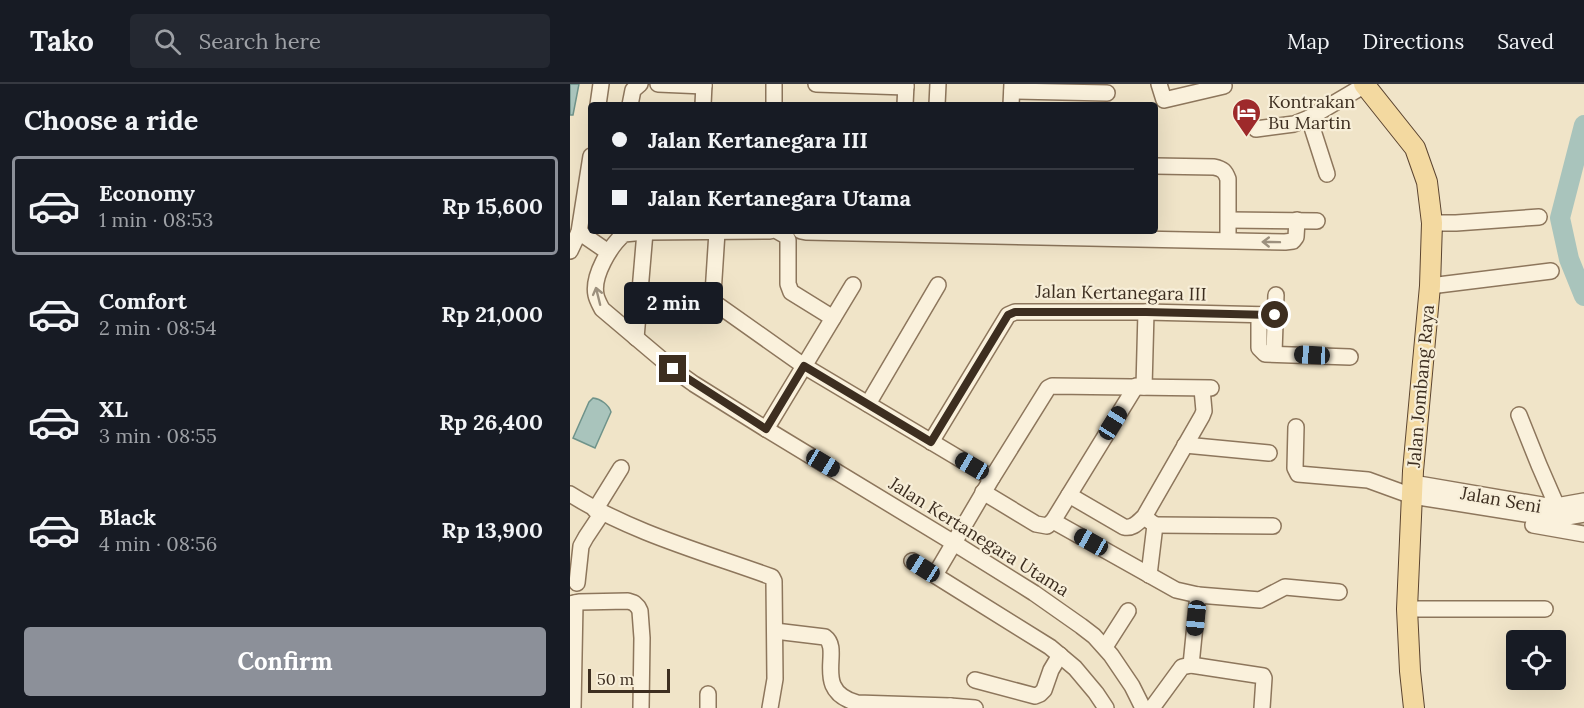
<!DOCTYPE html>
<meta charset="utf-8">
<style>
:root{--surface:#171b24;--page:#242831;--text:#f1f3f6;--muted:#9ea1a6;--line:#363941;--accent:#8c9099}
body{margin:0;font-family:Lora,serif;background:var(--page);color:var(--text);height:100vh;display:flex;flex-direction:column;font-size:22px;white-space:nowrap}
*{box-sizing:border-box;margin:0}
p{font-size:20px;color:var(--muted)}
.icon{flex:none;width:33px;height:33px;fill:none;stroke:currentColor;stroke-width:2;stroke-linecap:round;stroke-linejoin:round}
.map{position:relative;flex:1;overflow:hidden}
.sheet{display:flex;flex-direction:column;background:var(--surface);width:570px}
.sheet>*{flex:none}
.guide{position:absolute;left:18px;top:18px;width:570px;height:132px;border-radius:6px;box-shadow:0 6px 24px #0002;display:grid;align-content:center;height:132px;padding:0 24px;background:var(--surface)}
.tools{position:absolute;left:936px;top:546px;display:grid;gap:12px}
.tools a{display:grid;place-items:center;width:60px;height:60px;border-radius:6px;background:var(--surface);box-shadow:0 6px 24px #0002;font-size:30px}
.scale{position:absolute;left:18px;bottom:15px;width:82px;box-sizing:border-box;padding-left:6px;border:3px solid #3d2e20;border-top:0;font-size:16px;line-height:21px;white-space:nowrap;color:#3d2e20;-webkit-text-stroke:4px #f7eed8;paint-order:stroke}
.end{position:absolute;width:27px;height:27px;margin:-14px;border:8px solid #3d2e20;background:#fff;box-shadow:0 0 0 3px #fff}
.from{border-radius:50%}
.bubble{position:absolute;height:42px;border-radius:6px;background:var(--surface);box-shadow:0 6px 24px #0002;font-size:20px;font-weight:700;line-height:42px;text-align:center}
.car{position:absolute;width:18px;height:36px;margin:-18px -9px;border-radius:8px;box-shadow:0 0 4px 2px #0007;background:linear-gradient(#222 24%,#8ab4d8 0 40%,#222 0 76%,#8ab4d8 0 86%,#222 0)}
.guide b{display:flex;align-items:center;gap:21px;height:57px;font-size:22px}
.guide b+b{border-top:2px solid var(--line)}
.guide i{width:15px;height:15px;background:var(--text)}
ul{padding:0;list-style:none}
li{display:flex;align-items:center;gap:18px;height:99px;margin:0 12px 9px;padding:0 12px;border:3px solid transparent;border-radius:6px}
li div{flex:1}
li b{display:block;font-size:22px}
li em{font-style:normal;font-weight:700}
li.on{border-color:var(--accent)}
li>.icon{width:54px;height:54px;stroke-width:1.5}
h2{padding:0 24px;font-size:27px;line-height:72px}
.button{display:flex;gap:12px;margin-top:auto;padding:12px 24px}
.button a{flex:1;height:69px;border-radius:6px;background:var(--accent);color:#fff;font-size:24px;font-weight:700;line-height:69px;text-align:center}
header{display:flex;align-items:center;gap:36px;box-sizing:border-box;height:84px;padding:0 30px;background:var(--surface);border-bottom:2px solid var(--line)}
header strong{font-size:28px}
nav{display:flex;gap:33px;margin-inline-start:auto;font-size:21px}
.search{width:420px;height:54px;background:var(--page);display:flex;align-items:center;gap:15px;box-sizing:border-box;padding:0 21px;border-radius:6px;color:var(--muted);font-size:22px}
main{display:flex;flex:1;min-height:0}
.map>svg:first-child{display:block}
</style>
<header>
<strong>Tako</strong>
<div class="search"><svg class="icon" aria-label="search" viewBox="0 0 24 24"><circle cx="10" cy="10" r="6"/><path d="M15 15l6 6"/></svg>Search here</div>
<nav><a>Map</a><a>Directions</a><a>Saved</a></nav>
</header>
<main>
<section class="sheet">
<h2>Choose a ride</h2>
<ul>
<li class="on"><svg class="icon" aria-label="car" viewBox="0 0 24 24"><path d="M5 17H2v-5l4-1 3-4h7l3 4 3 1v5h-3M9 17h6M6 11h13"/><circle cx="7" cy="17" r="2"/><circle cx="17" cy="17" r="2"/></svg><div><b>Economy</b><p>1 min · 08:53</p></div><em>Rp 15,600</em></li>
<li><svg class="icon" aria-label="car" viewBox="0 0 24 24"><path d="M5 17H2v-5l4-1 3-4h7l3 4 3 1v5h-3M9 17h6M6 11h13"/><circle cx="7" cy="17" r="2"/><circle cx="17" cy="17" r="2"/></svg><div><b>Comfort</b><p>2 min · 08:54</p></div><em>Rp 21,000</em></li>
<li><svg class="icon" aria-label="car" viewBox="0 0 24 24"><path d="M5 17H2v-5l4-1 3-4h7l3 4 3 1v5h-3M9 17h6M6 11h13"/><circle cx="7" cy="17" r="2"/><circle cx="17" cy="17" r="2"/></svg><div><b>XL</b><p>3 min · 08:55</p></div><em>Rp 26,400</em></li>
<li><svg class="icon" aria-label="car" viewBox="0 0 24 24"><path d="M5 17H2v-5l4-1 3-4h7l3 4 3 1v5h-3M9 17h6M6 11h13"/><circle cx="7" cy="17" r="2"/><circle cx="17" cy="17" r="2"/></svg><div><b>Black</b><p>4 min · 08:56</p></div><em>Rp 13,900</em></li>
</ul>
<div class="button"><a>Confirm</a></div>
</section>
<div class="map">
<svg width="1014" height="624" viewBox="0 0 1014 624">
<rect width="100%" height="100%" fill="#f0e4c8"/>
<g fill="#a9c4bc" stroke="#6f938a" stroke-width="1.5">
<path d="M0 0H9L3 31H0Z"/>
<path d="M23 314C31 315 39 321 41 328L25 364 3 354 19 318Z"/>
</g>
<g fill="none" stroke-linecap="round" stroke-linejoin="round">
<path stroke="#a9c4bc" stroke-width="20" d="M1014 41 990 134 999 175 1014 212"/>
<defs>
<g id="minor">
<path d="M88 0 134 2"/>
<path d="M204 0V21"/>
<path d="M246 0 336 3"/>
<path d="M589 0 594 16 654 2"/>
<path d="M442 7 537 9"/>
<path d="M28 21 31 0"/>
<path d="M60 21 63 6 70 0"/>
<path d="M133 21 134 0"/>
<path d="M335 21 336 0"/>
<path d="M367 21 368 0"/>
<path d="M441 21 442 0"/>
<path d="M739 34 757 90"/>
<path d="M686 45 724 40 739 34 795 1"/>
<path d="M585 82 644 83C653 85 655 87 658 95V156"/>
<path d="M659 136 747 137"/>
<path d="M862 139H886L969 133"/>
<path d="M200 147 75 148 54 150C40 162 22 192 26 211 27 216 30 221 32 225L103 285 124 300 196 345 384 459 464 509 511 542 524 552 541 571 562 602 573 624"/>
<path d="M207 147 216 152 218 156V200L221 208 263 234"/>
<path d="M231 147 236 148 715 158 723 157 726 153 727 136"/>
<path d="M9 148 38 168"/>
<path d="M147 148 143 210 145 219 234 282 422 394"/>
<path d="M0 167 9 148 21 72"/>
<path d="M860 202 981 187"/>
<path d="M689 231V264L695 270 780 273"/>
<path d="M66 254 75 148"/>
<path d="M704 269 706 211"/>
<path d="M574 303 576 228"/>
<path d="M298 320 368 201"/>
<path d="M949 331 969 381 989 427"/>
<path d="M726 343 725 384 728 390 798 396 842 412 981 434H993L1014 430"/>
<path d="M196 345 283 201"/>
<path d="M361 358 438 231 445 228H576L705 231"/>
<path d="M615 361 699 369"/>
<path d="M843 399 972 421 986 422 1014 417"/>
<path d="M413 408 466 440 477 442 483 437 566 302"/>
<path d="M0 410C62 449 133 468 202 493L204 497 205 595 200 624"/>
<path d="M499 411 554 443C563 445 568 438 574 433L632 332 634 327 632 305"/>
<path d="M25 426 51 384"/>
<path d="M577 435 585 441 579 491"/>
<path d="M483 437 606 506 628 511 690 516 715 503 769 508"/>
<path d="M585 441 703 442"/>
<path d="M963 441 1014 450"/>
<path d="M342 477 480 563 505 584 526 609 536 624"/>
<path d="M365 491 422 394 478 304 482 302 641 304"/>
<path d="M7 499 11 462 16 453 32 429"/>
<path d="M0 520 9 518 58 517 64 519 68 523 70 527 72 554 71 624"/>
<path d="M837 525H975"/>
<path d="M205 547 255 553C273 566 241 606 287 619L380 622 381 624"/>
<path d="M535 563 558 527"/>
<path d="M621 581 628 511"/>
<path d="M405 596 465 612 470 610 474 606 481 586 490 571"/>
<path d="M380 622 405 624"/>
<path d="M3 624 5 519"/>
<path d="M138 624V610"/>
<path d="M582 624 612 583 621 581 693 592 694 594 692 624"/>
</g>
<path id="major" d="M794 0 845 64 857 98 862 139 860 202 843 387 837 525 840 587 844 624"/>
</defs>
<use href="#minor" stroke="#8d765c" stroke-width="18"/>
<use href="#major" stroke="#5b4430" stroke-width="22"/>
<use href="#minor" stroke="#faf1dc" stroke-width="15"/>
<use href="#major" stroke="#f3d9a0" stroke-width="20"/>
</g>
<defs><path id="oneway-shaft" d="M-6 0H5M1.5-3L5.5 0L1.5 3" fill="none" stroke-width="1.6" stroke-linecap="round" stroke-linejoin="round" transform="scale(1.5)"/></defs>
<g stroke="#9c907e">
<use href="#oneway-shaft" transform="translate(701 158) rotate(-179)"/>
<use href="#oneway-shaft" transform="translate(28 212) rotate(-104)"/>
</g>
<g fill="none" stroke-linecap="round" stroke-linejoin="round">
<path stroke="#3d2e20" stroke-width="8" d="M103 285 196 345 234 282 361 358 438 231 445 228H576L705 231"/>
</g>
<defs>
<symbol id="hotel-pin" viewBox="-11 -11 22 30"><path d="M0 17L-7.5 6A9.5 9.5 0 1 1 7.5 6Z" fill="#9e2a2b" stroke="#f7eed8"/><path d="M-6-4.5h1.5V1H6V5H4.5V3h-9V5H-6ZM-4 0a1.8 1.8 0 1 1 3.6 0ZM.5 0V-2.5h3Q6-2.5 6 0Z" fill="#fff"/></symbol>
</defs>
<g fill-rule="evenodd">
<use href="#hotel-pin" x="660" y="12" width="33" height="45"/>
</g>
<g text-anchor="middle" stroke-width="4.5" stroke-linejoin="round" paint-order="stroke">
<g font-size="18" fill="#3d2e20" stroke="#f7eed8" text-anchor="start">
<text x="698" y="24">Kontrakan<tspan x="698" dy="21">Bu Martin</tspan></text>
</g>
<g font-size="18" fill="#3d2e20" stroke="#f7eed8">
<text transform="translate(551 209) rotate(1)" y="6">Jalan Kertanegara III</text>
<text transform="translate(851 302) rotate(-85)" y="6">Jalan Jombang Raya</text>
<text transform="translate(931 416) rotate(10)" y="6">Jalan Seni</text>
<text transform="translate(409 453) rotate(32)" y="6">Jalan Kertanegara Utama</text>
</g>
</g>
</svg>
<div class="tools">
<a><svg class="icon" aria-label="locate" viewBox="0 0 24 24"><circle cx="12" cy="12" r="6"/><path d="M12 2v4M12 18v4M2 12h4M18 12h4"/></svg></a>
</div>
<div class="scale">50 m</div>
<i class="end from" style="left:705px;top:231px"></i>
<i class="end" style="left:103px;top:285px"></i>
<div class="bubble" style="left:54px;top:198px;width:99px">2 min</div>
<i class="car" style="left:742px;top:271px;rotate:273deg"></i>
<i class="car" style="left:543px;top:339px;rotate:32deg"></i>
<i class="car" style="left:253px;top:379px;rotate:121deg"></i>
<i class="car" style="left:402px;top:382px;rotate:300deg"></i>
<i class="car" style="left:521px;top:458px;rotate:299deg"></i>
<i class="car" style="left:353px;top:484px;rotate:302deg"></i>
<i class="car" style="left:626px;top:534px;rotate:186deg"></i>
<div class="guide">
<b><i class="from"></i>Jalan Kertanegara III</b>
<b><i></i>Jalan Kertanegara Utama</b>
</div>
</div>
</main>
